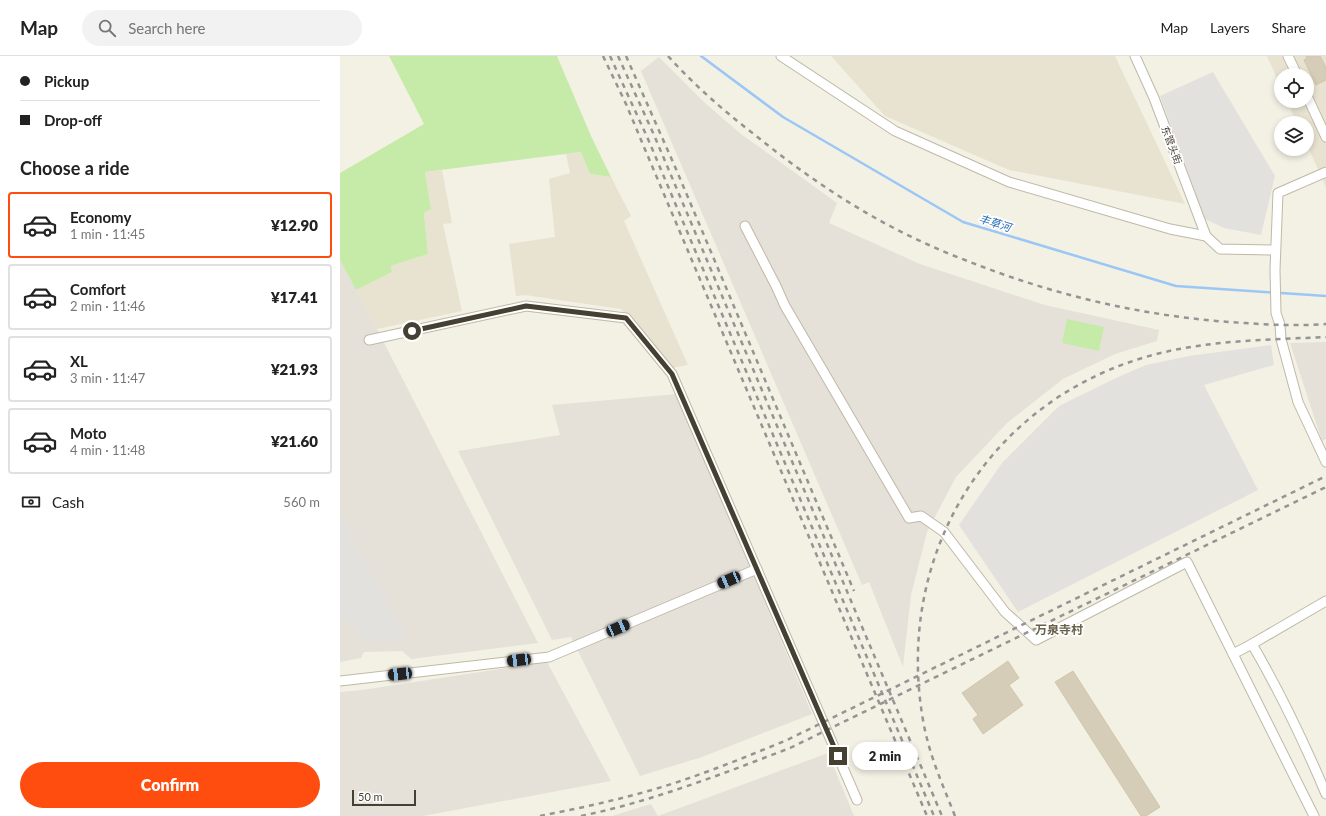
<!DOCTYPE html>
<meta charset="utf-8">
<style>
:root{--surface:#fff;--page:#f2f2f2;--text:#222;--muted:#767676;--line:#e0e0e0;--accent:#ff4c0f}
body{margin:0;font-family:Lato,"Noto Sans SC",sans-serif;background:var(--page);color:var(--text);height:100vh;display:flex;flex-direction:column;font-size:15px;white-space:nowrap}
*{box-sizing:border-box;margin:0}
p{font-size:13px;color:var(--muted)}
.icon{flex:none;width:22px;height:22px;fill:none;stroke:currentColor;stroke-width:2;stroke-linecap:round;stroke-linejoin:round}
.map{position:relative;flex:1;overflow:hidden}
.side{display:flex;flex-direction:column;background:var(--surface);width:340px}
.side>*{flex:none}
.top-card{display:grid;align-content:center;height:88px;padding:0 20px;background:var(--surface)}
.fabs{position:absolute;left:934px;top:12px;display:grid;gap:8px}
.fabs a{display:grid;place-items:center;width:40px;height:40px;border-radius:50%;background:var(--surface);box-shadow:0 2px 6px #0003;font-size:20px}
.scale{position:absolute;left:12px;bottom:10px;width:64px;box-sizing:border-box;padding-left:4px;border:2px solid #464033;border-top:0;font-size:11px;line-height:14px;white-space:nowrap;color:#464033;-webkit-text-stroke:3px #fff;paint-order:stroke}
.end{position:absolute;width:18px;height:18px;margin:-9px;border:5px solid #464033;background:#fff;box-shadow:0 0 0 2px #fff}
.from{border-radius:50%}
.bubble{position:absolute;height:28px;border-radius:14px;background:var(--surface);box-shadow:0 2px 6px #0003;font-size:13px;font-weight:800;line-height:28px;text-align:center}
.car{position:absolute;width:12px;height:24px;margin:-12px -6px;border-radius:5px;box-shadow:0 0 3px 1px #0007;background:linear-gradient(#222 24%,#8ab4d8 0 40%,#222 0 76%,#8ab4d8 0 86%,#222 0)}
.top-card b{display:flex;align-items:center;gap:14px;height:38px;font-size:15px}
.top-card b+b{border-top:1px solid var(--line)}
.top-card i{width:10px;height:10px;background:var(--text)}
ul{padding:0;list-style:none}
li{display:flex;align-items:center;gap:12px;height:66px;margin:0 8px 6px;padding:0 12px;border:2px solid var(--line);border-radius:4px}
li div{flex:1}
li b{display:block;font-size:15px}
li em{font-style:normal;font-weight:800}
li.active{border-color:var(--accent)}
li>.icon{width:36px;height:36px;stroke-width:1.5}
h2{padding:0 20px;font-size:18px;line-height:48px}
.pay{display:flex;align-items:center;gap:10px;height:44px;padding:0 20px;font-size:15px}
.pay p{margin-inline-start:auto}
.action{display:flex;gap:8px;margin-top:auto;padding:8px 20px}
.action a{flex:1;height:46px;border-radius:24px;background:var(--accent);color:#fff;font-size:16px;font-weight:800;line-height:46px;text-align:center}
header{display:flex;align-items:center;gap:24px;box-sizing:border-box;height:56px;padding:0 20px;background:var(--surface);border-bottom:1px solid var(--line)}
header strong{font-size:19px}
nav{display:flex;gap:22px;margin-inline-start:auto;font-size:14px}
.search{width:280px;height:36px;background:var(--page);display:flex;align-items:center;gap:10px;box-sizing:border-box;padding:0 14px;border-radius:22px;color:var(--muted);font-size:15px}
main{display:flex;flex:1;min-height:0}
.map>svg:first-child{display:block}
</style>
<header>
<strong>Map</strong>
<div class="search"><svg class="icon" aria-label="search" viewBox="0 0 24 24"><circle cx="10" cy="10" r="6"/><path d="M15 15l6 6"/></svg>Search here</div>
<nav><a>Map</a><a>Layers</a><a>Share</a></nav>
</header>
<main>
<section class="side">
<div class="top-card">
<b><i class="from"></i>Pickup</b>
<b><i></i>Drop-off</b>
</div>
<h2>Choose a ride</h2>
<ul>
<li class="active"><svg class="icon" aria-label="car" viewBox="0 0 24 24"><path d="M5 17H2v-5l4-1 3-4h7l3 4 3 1v5h-3M9 17h6M6 11h13"/><circle cx="7" cy="17" r="2"/><circle cx="17" cy="17" r="2"/></svg><div><b>Economy</b><p>1 min · 11:45</p></div><em>¥12.90</em></li>
<li><svg class="icon" aria-label="car" viewBox="0 0 24 24"><path d="M5 17H2v-5l4-1 3-4h7l3 4 3 1v5h-3M9 17h6M6 11h13"/><circle cx="7" cy="17" r="2"/><circle cx="17" cy="17" r="2"/></svg><div><b>Comfort</b><p>2 min · 11:46</p></div><em>¥17.41</em></li>
<li><svg class="icon" aria-label="car" viewBox="0 0 24 24"><path d="M5 17H2v-5l4-1 3-4h7l3 4 3 1v5h-3M9 17h6M6 11h13"/><circle cx="7" cy="17" r="2"/><circle cx="17" cy="17" r="2"/></svg><div><b>XL</b><p>3 min · 11:47</p></div><em>¥21.93</em></li>
<li><svg class="icon" aria-label="car" viewBox="0 0 24 24"><path d="M5 17H2v-5l4-1 3-4h7l3 4 3 1v5h-3M9 17h6M6 11h13"/><circle cx="7" cy="17" r="2"/><circle cx="17" cy="17" r="2"/></svg><div><b>Moto</b><p>4 min · 11:48</p></div><em>¥21.60</em></li>
</ul>
<div class="pay"><svg class="icon" aria-label="cash" viewBox="0 0 24 24"><path d="M3 7h18v10H3z"/><circle cx="12" cy="12" r="2"/></svg>Cash<p>560 m</p></div>
<div class="action"><a>Confirm</a></div>
</section>
<div class="map">
<svg width="986" height="760" viewBox="0 0 986 760">
<rect width="100%" height="100%" fill="#f3f0e4"/>
<g fill="#e8e3d1">
<path d="M491 0H775L845 148 669 114 545 60Z"/>
<path d="M927 0H986V131L967 89V67H957L947 45H967V19H941V32Z"/>
<path d="M242 96 250 118 271 121 291 160 284 165 348 309 332 312 281 253 185 239 176 240 169 188 215 181 209 123 230 117 226 98Z"/>
<path d="M102 114 112 167 103 168 122 255 37 273 16 234 52 216 51 210 88 198 84 157 91 153 85 116Z"/>
</g>
<g fill="#e5e1d9">
<path d="M319 1 365 47 401 78 497 147 489 167 580 208 705 249 819 274 817 285 775 298 723 323 667 367 616 421 587 476 571 539 563 611 529 526 522 529 301 15Z"/>
<path d="M0 204 37 273 198 587 71 603 62 595 24 596 21 602 0 606Z"/>
<path d="M986 286V383L982 385 950 287Z"/>
<path d="M337 338 472 658 362 701 300 720 231 581 212 584 118 395 220 379 212 349Z"/>
<path d="M207 606 271 725 83 760H0V636L22 634Z"/>
<path d="M488 697 514 760H272L311 748 318 760Z"/>
</g>
<g fill="#c6eba9">
<path d="M49 0H217L251 80 271 121 250 118 241 96 85 116 91 153 84 157 88 198 51 210 52 216 16 234 0 204V117L84 68Z"/>
<path d="M727 263 764 271 759 295 722 287Z"/>
</g>
<g fill="#e3e1dd">
<path d="M873 16 935 120 921 179 884 172 865 163 820 40Z"/>
<path d="M931 289 934 309 864 329 918 434 678 556 619 469 662 407 719 350 776 322 806 309 849 300Z"/>
<path d="M0 457 67 583 20 584 8 563 0 568Z"/>
</g>
<g fill="none" stroke-linecap="round" stroke-linejoin="round">
<path stroke="#9ac7f5" stroke-width="2.5" d="M361 0 443 61 623 166 836 230 986 240"/>
</g>
<g fill="#d6cdb8" stroke="#d1c6ab">
<path d="M966 0H980L986 11V24L976 29 964 4 967 2Z"/>
<path d="M668 605 679 622 669 629 683 649 643 678 633 663 638 659 622 637Z"/>
<path d="M733 615 820 751 806 760H801L715 626Z"/>
</g>
<g fill="none" stroke-linecap="round" stroke-linejoin="round">
<defs>
<g id="street">
<path d="M441 0 555 75 669 126 830 173 866 180 880 193 935 194"/>
<path d="M795 0 814 42 866 180"/>
<path d="M948 0 957 19"/>
<path d="M967 40 986 81"/>
<path d="M986 116 938 137 935 214 936 257 940 269 941 283 958 346 986 406"/>
<path d="M405 170 436 230 445 250 569 462 581 460 604 476 665 556 696 584 847 506 974 760"/>
<path d="M29 284 186 250 286 262 332 318 517 744"/>
<path d="M986 545 912 588C940 636 964 686 986 738"/>
<path d="M893 598 912 588"/>
<path d="M0 625 209 601 417 513"/>
</g>
</defs>
<use href="#street" stroke="#bfb9a6" stroke-width="11"/>
<use href="#street" stroke="#fff" stroke-width="9"/>
<g stroke="#949494" stroke-width="2.5" stroke-dasharray="5 5" stroke-linecap="butt">
<path d="M263 0 286 48 304 91 587 760"/>
<path d="M270 0 308 83 594 760"/>
<path d="M278 0 314 79 602 760"/>
<path d="M286 0 336 113 514 535"/>
<path d="M328 0C354 29 384 55 415 79 468 122 526 161 589 189 606 197 625 204 643 211 728 243 815 262 905 267 932 269 959 270 986 268"/>
<path d="M200 760C241 752 282 743 322 731 364 718 406 701 447 684L986 420"/>
<path d="M241 760C313 745 382 718 450 692L986 431"/>
<path d="M615 760C602 727 589 699 583 664 555 504 643 352 799 303 859 284 924 284 986 281"/>
</g>
</g>
<g fill="none" stroke-linecap="round" stroke-linejoin="round">
<path stroke="#464033" stroke-width="5" d="M72 275 186 250 286 262 332 318 498 700"/>
</g>
<g text-anchor="middle" stroke-width="3.5" stroke-linejoin="round" paint-order="stroke">
<g font-size="10" fill="#464033" stroke="#fff">
<text transform="translate(832 89) rotate(69)" y="4">东管头街</text>
</g>
<g font-size="11" font-style="italic" fill="#256bb9" stroke="#fff">
<text transform="translate(655 167) rotate(17)" y="4">丰草河</text>
</g>
<g font-size="12" font-weight="bold" fill="#69604a" stroke="#fff">
<text x="719" y="578">万泉寺村</text>
</g>
</g>
</svg>
<div class="fabs">
<a><svg class="icon" aria-label="locate" viewBox="0 0 24 24"><circle cx="12" cy="12" r="6"/><path d="M12 2v4M12 18v4M2 12h4M18 12h4"/></svg></a>
<a><svg class="icon" aria-label="layers" viewBox="0 0 24 24"><path d="M12 4l9 5-9 5-9-5zM3 14l9 5 9-5"/></svg></a>
</div>
<div class="scale">50 m</div>
<i class="end from" style="left:72px;top:275px"></i>
<i class="end" style="left:498px;top:700px"></i>
<div class="bubble" style="left:512px;top:686px;width:66px">2 min</div>
<i class="car" style="left:389px;top:524px;rotate:247deg"></i>
<i class="car" style="left:278px;top:572px;rotate:67deg"></i>
<i class="car" style="left:179px;top:604px;rotate:263deg"></i>
<i class="car" style="left:60px;top:618px;rotate:264deg"></i>
</div>
</main>
